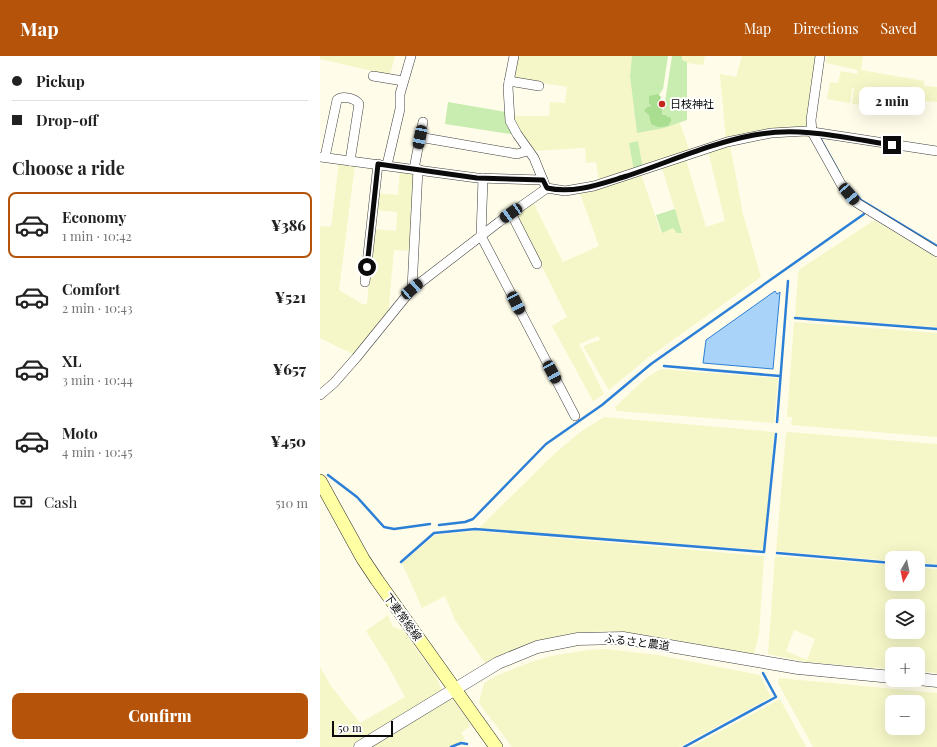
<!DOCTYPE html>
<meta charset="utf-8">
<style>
:root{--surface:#fff;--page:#f6f6f6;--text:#222;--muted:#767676;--line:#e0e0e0;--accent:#b45309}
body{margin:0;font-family:"Playfair Display","Noto Sans JP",serif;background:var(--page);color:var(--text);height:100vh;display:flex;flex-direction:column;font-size:15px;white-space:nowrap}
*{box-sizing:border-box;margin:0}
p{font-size:13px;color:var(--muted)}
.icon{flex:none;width:22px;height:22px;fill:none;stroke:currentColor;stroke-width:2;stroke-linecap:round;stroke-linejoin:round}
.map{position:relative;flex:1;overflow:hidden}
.side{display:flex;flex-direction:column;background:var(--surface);width:320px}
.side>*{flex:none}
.banner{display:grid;align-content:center;height:88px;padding:0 12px;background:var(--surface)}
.needle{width:26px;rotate:189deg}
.buttons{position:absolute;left:565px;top:495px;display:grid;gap:8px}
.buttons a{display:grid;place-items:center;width:40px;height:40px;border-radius:8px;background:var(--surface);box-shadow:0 4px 16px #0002;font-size:20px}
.scale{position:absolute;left:12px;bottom:10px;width:61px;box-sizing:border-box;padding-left:4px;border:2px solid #0b0b0b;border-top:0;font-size:11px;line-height:14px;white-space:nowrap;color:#0b0b0b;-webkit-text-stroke:3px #fff;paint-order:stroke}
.end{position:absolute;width:18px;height:18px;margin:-9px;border:5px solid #0b0b0b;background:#fff;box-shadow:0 0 0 2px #fff}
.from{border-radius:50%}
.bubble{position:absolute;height:28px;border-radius:8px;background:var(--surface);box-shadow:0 4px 16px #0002;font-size:13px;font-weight:800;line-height:28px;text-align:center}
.car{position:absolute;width:12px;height:24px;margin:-12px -6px;border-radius:5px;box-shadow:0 0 3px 1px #0007;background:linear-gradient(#222 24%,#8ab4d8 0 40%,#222 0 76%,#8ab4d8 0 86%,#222 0)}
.banner b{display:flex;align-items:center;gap:14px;height:38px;font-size:15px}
.banner b+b{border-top:1px solid var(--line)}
.banner i{width:10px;height:10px;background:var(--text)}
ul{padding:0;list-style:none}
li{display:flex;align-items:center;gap:12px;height:66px;margin:0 8px 6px;padding:0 4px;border:2px solid transparent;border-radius:8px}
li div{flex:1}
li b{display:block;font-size:15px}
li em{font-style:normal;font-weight:800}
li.current{border-color:var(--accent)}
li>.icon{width:36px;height:36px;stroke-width:1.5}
h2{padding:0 12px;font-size:18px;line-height:48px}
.pay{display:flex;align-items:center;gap:10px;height:44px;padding:0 12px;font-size:15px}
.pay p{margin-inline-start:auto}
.cta{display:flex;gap:8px;margin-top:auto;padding:8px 12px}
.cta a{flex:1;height:46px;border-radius:8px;background:var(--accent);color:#fff;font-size:16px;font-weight:800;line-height:46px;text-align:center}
header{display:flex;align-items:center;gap:24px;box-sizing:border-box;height:56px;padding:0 20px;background:var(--accent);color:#fff}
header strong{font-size:19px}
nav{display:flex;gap:22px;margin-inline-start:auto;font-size:14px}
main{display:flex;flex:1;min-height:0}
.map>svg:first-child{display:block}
</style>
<header>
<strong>Map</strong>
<nav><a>Map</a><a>Directions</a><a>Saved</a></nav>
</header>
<main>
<section class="side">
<div class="banner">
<b><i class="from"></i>Pickup</b>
<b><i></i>Drop-off</b>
</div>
<h2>Choose a ride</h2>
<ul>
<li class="current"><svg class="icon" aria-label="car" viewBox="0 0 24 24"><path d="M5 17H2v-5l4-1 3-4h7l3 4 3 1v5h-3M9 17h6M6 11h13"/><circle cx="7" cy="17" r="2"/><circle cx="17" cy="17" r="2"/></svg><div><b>Economy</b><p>1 min · 10:42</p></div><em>¥386</em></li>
<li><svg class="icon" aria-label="car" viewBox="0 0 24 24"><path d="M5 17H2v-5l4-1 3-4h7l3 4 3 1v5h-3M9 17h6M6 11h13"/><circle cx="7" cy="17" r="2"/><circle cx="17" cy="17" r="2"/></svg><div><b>Comfort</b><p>2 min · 10:43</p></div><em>¥521</em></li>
<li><svg class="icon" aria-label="car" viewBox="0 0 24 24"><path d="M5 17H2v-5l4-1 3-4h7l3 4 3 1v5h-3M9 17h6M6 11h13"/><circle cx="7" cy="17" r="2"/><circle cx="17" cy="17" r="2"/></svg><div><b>XL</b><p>3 min · 10:44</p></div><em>¥657</em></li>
<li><svg class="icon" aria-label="car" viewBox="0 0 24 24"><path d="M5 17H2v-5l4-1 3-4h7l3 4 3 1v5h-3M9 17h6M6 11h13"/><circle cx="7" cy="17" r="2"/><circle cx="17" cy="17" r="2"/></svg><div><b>Moto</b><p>4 min · 10:45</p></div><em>¥450</em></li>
</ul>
<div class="pay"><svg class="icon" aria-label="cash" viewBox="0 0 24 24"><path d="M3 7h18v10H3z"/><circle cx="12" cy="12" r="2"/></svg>Cash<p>510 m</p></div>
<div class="cta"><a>Confirm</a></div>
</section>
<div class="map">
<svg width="617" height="691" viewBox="0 0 617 691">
<rect width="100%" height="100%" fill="#fffde9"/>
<g fill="#f5f7c8" fill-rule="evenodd">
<path d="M0 0H75L70 19 0 3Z"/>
<path d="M198 0H335H312L310 20 317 77 360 67 370 96 323 113 318 85 310 87 314 115 279 125 276 106 266 107 265 92 212 95 206 87 192 60H229L230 46 245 47 247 31 193 22Z"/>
<path d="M362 0H385L383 9 367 7 362 4Z"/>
<path d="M422 0H498L488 70 406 84 400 20V18L416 21Z"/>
<path d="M507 0H543L541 14 604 25V30L617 31V46L603 45 602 54 532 48 534 32H532L530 47 507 43 510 26 518 27 521 15 537 18 538 14 506 7Z"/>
<path d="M410 89 423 158 441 221 325 304 289 334 263 290 280 284 278 280 259 288 284 338 273 345 232 270 247 261 196 158 213 146 243 206 279 190 259 135 321 118 341 177 353 172 362 177 342 112 366 104 386 171 405 165 388 95Z"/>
<path d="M19 106 35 109 19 234 42 248H47L54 173 76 175 77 156 55 154 57 137 78 139 80 114 90 116 94 119 91 195 74 194 68 259 35 299 0 282V170L11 171Z"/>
<path d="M553 165H556L617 202V271L475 261 478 218 480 213Z"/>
<path d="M474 266 617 277V381L471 369 472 361H467Z"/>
<path d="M341 313 458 322 454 367 297 355 295 351 327 321Z"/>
<path d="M284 361 454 376 444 494 158 473 232 400 259 377Z"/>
<path d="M469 376 617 388V508L598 507V502H572V505L456 495 466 377Z"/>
<path d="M155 475 444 500 439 579 434 598 319 578 297 575 269 576 251 578 209 588 165 607 135 564 125 540 102 552 82 507 115 479Z"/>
<path d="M455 500 572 509V528H598V511L617 513V617L598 615V598H572V613L486 606 448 598ZM572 550H598V576H572ZM474 574 495 583 487 604 466 595Z"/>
<path d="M68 559 73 571 83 574 117 622 122 636 31 691H0V611L11 630 40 667 85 641 67 608 46 575Z"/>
<path d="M286 593 338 599 440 619 451 641 359 691H192L159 647 164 627 178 619 211 606 231 600 268 594Z"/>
<path d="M459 622 617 637V691H493L458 627ZM572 646H598V672H572Z"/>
<path d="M129 638 149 666 150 670 141 677 145 683 130 691H47Z"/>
<path d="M460 643 486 691H371Z"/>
</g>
<g fill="#c9ecb1">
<path d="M312 0H348L343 33 339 39 330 44 329 47 331 50 324 55 330 59 331 64 340 70H344L348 60H344L342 56 344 52 352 0H362V4L367 6V64L344 72 317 77 310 20Z"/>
<path d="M128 46 186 56 196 79 125 68Z"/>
<path d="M318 85 323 113 314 115 309 87Z"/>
<path d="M355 153 362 177H357L353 172 342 177 336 159Z"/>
</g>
<path fill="#a9dd8f" d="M338 38 341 41 339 47 343 49 342 58 351 62V65L348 70 338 71 331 68 329 59 324 55 326 52 331 50 329 47V40Z"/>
<path fill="#aad3fa" stroke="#2c7fd6" d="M455 235 457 238 460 236 453 313 383 307 386 284Z"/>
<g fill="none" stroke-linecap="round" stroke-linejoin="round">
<g stroke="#2c7fd6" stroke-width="2.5">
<path d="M500 82 520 118"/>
<path d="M531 133 541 144 617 190"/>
<path d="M475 262 617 273"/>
<path d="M344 310 460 320"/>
<path d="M457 366 468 225"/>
<path d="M8 419 37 441 64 471 74 473 110 468"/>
<path d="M119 469 145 466 153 463 226 388 282 349 331 308 544 158"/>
<path d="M457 497 572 507"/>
<path d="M81 506 114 477 155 473 444 496 456 378"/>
<path d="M598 509 617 510"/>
<path d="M131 691 141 687 147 688"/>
<path d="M364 691 456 641 443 617"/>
</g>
<defs>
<g id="minor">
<path d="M194 0 188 31 190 65 197 78 214 102 225 129"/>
<path d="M500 0 491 64 492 76 521 128 537 147 617 196"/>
<path d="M53 20 83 25"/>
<path d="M189 25 219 30"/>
<path d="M99 81 197 98 207 95"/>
<path d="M0 101 157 122 223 124"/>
<path d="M5 101 17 44C22 39 35 42 39 48L30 105"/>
<path d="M67 109 80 53V38L91 0"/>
<path d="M94 113 103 66"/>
<path d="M163 122 161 180 255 360"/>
<path d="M227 132 245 135 274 130 407 86 451 77 486 75 617 95"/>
<path d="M191 157 217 208"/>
<path d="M45 226 58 108"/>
<path d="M92 233 98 113"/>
<path d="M0 339 14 327 36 302 92 233 179 166 227 132"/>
</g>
<g id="tertiary">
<path d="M598 623 617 625"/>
<path d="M40 691 178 607 217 591 258 583 303 582 478 612 572 621"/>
</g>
<path id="secondary" d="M0 425 43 503 57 524 176 691"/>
</defs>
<use href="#minor" stroke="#3e3e3e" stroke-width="10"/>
<use href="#tertiary" stroke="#3e3e3e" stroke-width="13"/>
<use href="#secondary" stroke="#2d2d2d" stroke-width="14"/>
<use href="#minor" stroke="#fff" stroke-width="9"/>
<use href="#tertiary" stroke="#fff" stroke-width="12"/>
<use href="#secondary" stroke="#ffffa4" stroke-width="13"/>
</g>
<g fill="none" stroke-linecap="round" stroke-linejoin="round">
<path stroke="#0b0b0b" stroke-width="5" d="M47 211 58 108 157 122 223 124 227 132C254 138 280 128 307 120 349 106 391 87 434 79 481 70 526 82 572 89"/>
</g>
<circle fill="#c4261b" stroke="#fff" stroke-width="1.5" cx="342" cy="48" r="4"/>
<g text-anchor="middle" stroke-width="4" stroke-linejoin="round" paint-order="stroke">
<g font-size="11" fill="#0b0b0b" stroke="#fff" text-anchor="start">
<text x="350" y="52">日枝神社</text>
</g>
<g font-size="11" fill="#0b0b0b" stroke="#fff">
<text transform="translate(83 561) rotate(54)" y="4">下妻常総線</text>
<text transform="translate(317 586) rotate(7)" y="4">ふるさと農道</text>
</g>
</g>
</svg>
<div class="buttons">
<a><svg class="needle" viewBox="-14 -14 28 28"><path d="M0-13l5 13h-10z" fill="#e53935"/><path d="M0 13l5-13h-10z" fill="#767676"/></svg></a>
<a><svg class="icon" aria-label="layers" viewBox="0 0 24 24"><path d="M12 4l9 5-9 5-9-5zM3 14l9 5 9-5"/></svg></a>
<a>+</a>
<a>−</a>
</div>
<div class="scale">50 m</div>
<i class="end from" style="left:47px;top:211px"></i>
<i class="end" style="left:572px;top:89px"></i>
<div class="bubble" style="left:539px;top:31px;width:66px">2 min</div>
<i class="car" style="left:100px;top:81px;rotate:191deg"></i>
<i class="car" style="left:529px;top:138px;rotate:140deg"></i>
<i class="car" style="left:191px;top:157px;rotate:236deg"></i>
<i class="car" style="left:92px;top:233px;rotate:49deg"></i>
<i class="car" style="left:196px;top:247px;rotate:153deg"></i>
<i class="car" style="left:232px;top:316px;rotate:152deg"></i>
</div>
</main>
